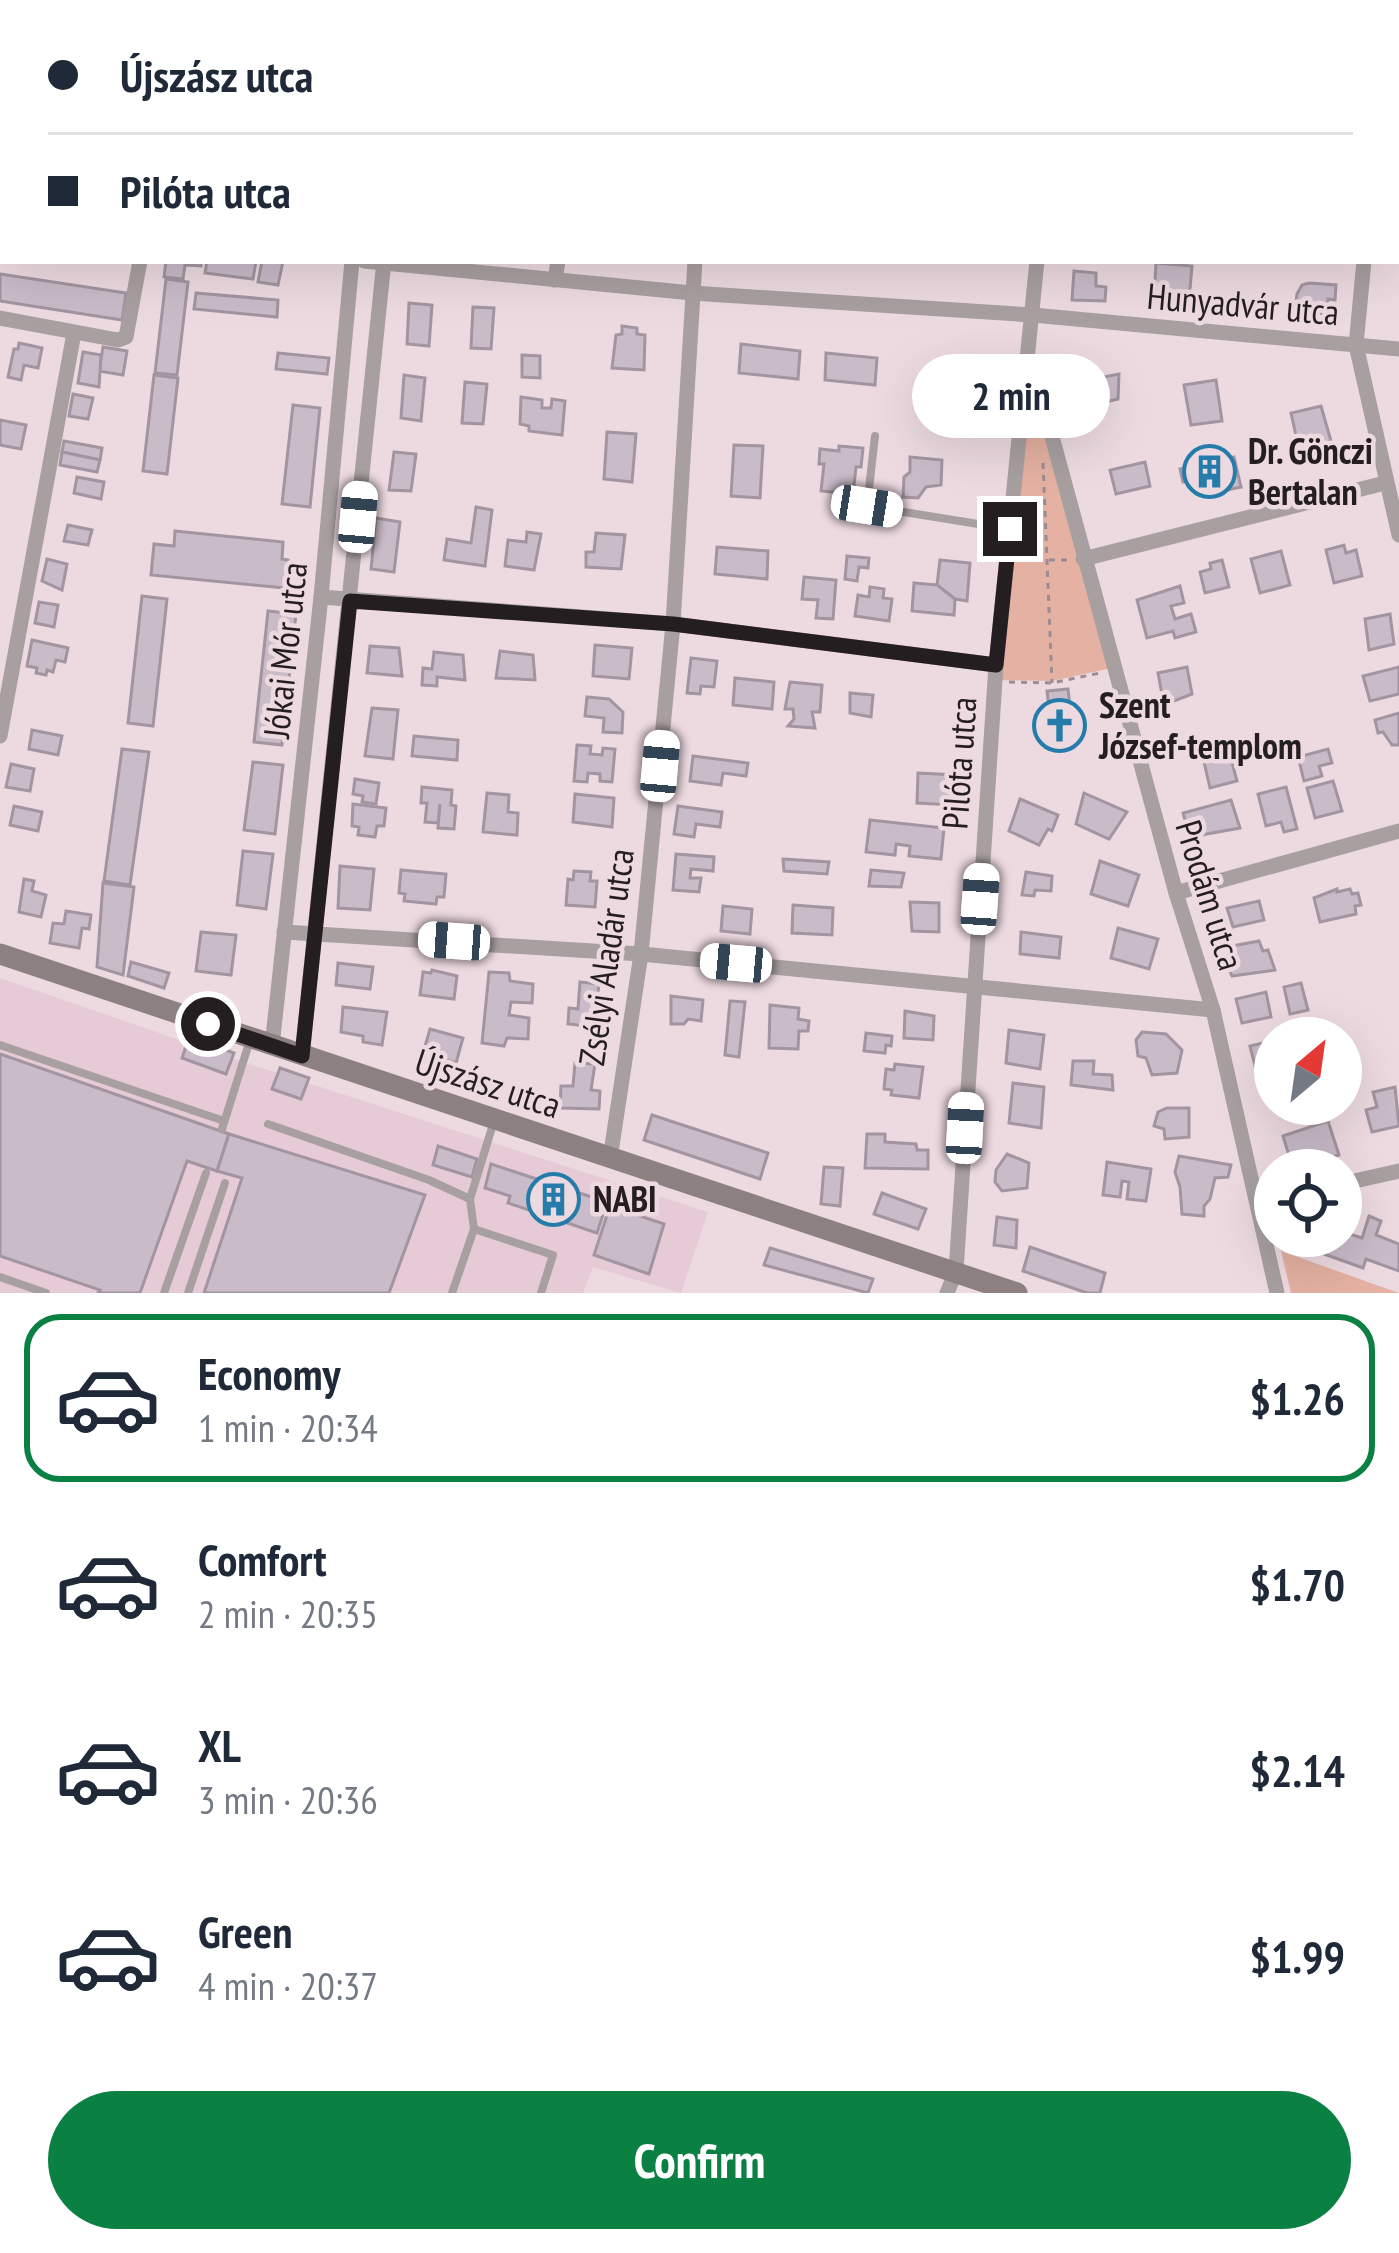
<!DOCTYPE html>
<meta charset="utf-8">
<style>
:root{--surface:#fff;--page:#f6f6f7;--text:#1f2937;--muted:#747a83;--line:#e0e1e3;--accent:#0b8043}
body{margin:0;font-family:"PT Sans Narrow",sans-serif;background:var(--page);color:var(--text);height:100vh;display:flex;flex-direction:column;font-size:45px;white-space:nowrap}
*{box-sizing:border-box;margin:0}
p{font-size:39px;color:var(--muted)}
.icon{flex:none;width:66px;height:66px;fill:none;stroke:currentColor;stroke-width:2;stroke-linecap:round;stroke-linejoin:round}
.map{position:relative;height:1293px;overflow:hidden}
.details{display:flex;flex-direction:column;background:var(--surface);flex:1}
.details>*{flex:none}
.hud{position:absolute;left:0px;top:0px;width:1401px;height:264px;box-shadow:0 12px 48px #0002;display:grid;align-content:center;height:264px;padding:0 48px;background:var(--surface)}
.needle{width:78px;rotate:29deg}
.controls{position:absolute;left:1254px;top:1017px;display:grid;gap:24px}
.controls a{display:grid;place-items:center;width:108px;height:108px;border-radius:50%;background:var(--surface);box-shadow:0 12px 48px #0002;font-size:60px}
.end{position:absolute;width:54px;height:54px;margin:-27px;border:15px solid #251e21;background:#fff;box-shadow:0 0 0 6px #fff}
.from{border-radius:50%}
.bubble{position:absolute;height:84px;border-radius:42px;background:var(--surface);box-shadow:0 12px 48px #0002;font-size:39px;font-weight:700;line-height:84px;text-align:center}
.car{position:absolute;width:36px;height:72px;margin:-36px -18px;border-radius:15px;box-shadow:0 0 9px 3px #0007;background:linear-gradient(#fff 24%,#345 0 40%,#fff 0 76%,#345 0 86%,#fff 0)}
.hud b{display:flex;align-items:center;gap:42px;height:114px;font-size:45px}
.hud b+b{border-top:3px solid var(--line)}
.hud i{width:30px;height:30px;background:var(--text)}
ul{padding:21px 0 0;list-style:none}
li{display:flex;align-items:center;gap:36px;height:168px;margin:0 24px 18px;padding:0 24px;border:6px solid transparent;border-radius:36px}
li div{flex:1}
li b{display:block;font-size:45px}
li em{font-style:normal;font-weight:700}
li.current{border-color:var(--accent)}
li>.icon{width:108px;height:108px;stroke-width:1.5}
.cta{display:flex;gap:24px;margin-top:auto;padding:24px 48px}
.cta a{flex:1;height:138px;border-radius:72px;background:var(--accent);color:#fff;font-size:48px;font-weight:700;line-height:138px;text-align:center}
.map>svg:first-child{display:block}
</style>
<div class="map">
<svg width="1399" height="1293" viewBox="0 0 1399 1293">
<rect width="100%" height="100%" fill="#eddae1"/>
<path fill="#e6cbd6" d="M0 978 249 1064 708 1212 681 1293 593 1267 583 1293H0Z"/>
<g fill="#e4b1a2">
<path d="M1025 423H1044L1112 668 1052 681 997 680Z"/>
<path d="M1281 1251 1399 1293H1291Z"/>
</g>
<g fill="#c9bbc8" stroke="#a295a1" stroke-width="3">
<path d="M166 261H201V266L185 265 183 279 164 277Z"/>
<path d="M207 261H256L253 279 205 273Z"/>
<path d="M262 261H283L278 285 258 282Z"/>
<path d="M1156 263 1192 266 1189 301 1154 298Z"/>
<path d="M1074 271 1096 273V286L1106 287 1105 301 1072 300Z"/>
<path d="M0 274 126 293 122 320 0 301Z"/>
<path d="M166 279 188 282 177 375 155 373Z"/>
<path d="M1309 283 1336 285 1335 300 1328 299 1327 314 1295 311 1297 294 1302 285Z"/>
<path d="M196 293 278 300 277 317 194 309Z"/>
<path d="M409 303 432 305 429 346 407 344Z"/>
<path d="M473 307 494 308 491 349 471 348Z"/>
<path d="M622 326 637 328V334L645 335 644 370 612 368 616 335 622 334Z"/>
<path d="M19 343 42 348 38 368 24 365 21 380 8 377 14 349H18Z"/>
<path d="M741 344 800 351 798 379 739 373Z"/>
<path d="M103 347 127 351 123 375 99 371Z"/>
<path d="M83 352 101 355 99 387 78 383Z"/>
<path d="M278 353 329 358 327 374 276 369Z"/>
<path d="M826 353 877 358 875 385 825 380Z"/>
<path d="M522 355 540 356V378L522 377Z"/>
<path d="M934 362 970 365 969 370 977 374 975 385 967 386V394L938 392 933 381Z"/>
<path d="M1119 374 1118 399 1089 406 1088 380Z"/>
<path d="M154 375 178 378 167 474 143 471Z"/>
<path d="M404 375 425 378 421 421 401 418Z"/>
<path d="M1216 380 1222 421 1191 425 1184 385Z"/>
<path d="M465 382 487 384 483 424 462 423Z"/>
<path d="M73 394 93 398 88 419 69 416Z"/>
<path d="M521 397 542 400V408H551L552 399 565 401 562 435 529 431V426L520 424Z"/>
<path d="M293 405 320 408 310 507 282 504Z"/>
<path d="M1321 406 1331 441 1299 449 1291 413Z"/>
<path d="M0 420 26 425 21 449 0 445Z"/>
<path d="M607 432 636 434 632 482 604 479Z"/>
<path d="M64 441 102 448 100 460 62 452Z"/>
<path d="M734 445 763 446 760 498 731 496Z"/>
<path d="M839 446 863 448 861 467H856L853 494 821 491 824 464H819L820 449 839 451Z"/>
<path d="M62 452 100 460 97 472 60 465Z"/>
<path d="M394 452 416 454 411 491 389 490Z"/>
<path d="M910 457 942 460 941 485 926 487 918 498 903 497 904 477 910 472Z"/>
<path d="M1234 457 1241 487 1218 492 1214 476 1183 482 1180 469Z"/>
<path d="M1145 462 1150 486 1116 494 1110 470Z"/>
<path d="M77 477 104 482 101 499 74 493Z"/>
<path d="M476 507 492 510 485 566 444 560 447 539 471 543Z"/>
<path d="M376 518 400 522 394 572 371 569Z"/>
<path d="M68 525 92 530 88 545 64 541Z"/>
<path d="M175 531 283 542 282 559 288 560 285 588 151 575 154 544 174 546Z"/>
<path d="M527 532 541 534 534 570 505 566 508 540 526 542Z"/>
<path d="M596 533 625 535 621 569 586 567V552H594Z"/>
<path d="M1344 545 1346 553 1356 550 1362 576 1334 583 1326 550Z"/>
<path d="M717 547 768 551 767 579 715 574Z"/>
<path d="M1281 551 1290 585 1260 593 1251 559Z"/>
<path d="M847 556 869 558 868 568 859 567 857 581 845 579Z"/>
<path d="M47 559 67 564 62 590 42 581Z"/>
<path d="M940 560 970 563 967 601 955 599 937 585Z"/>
<path d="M1222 560 1229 587 1205 593 1200 572 1211 569 1210 563Z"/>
<path d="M804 577 836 580 833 619 816 618 818 600 802 599Z"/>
<path d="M914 583 937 585 955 599 954 615 912 611Z"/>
<path d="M1180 586 1184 603 1171 606 1175 619 1191 614 1196 632 1175 638 1173 631 1147 638 1137 600Z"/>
<path d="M870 587 884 589 883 598 892 599 889 621 855 616 858 595 869 597Z"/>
<path d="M142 596 167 599 153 726 128 723Z"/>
<path d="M39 602 58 605 54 627 35 623Z"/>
<path d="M268 611 296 614 282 745 254 742Z"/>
<path d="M1390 614 1394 644 1369 650 1365 619Z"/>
<path d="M32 640 68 648 65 662 56 660 53 672 47 670 46 675 36 673 37 668 27 666Z"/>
<path d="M595 645 632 648 629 679 593 676Z"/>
<path d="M370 646 399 648 402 676 367 673Z"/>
<path d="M500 651 533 655 535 680 496 678Z"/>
<path d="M434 652 463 655 465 680 437 677V686L422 685 423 668 432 669Z"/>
<path d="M691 658 717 661 714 687 701 686 700 694 687 693Z"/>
<path d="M1187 667 1192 694 1164 705 1158 673Z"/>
<path d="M1399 667V694L1370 701 1363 676Z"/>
<path d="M735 678 774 682 772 709 733 705Z"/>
<path d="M790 682 822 685 820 712H812L815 728 788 726 794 719 793 709H785Z"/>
<path d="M1068 689 1071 715H1077L1079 735 1073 736 1074 747 1053 749 1052 737 1044 738 1042 718 1050 717 1047 691Z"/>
<path d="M850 693 873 695 871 717 850 713Z"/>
<path d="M587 697 609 699 623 712 622 733 603 732 604 718 585 716Z"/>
<path d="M372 708 398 710 393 759 365 756Z"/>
<path d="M1399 713V745H1392L1383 732 1378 733 1375 720Z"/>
<path d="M32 730 62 736 58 755 29 749Z"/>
<path d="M414 736 458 740 457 760 412 756Z"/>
<path d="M577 745 591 746 590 754 602 755 603 748 615 749 612 782 600 781V774L588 773 587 782 574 781Z"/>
<path d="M122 749 149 752 130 885 104 881Z"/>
<path d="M1328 749 1332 763 1319 766 1322 776 1304 781 1298 757Z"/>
<path d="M1230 755 1237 781 1210 788 1204 762Z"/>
<path d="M693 756 748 763 746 776 723 773 721 785 690 781Z"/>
<path d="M253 762 283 765 275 834 244 830Z"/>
<path d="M11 764 34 769 30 791 6 787Z"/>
<path d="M918 773 955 775 953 805 917 803Z"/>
<path d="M355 779 379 783 376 804 362 802 363 796 353 794Z"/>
<path d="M1333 781 1342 811 1315 818 1307 788Z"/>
<path d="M422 787 452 790 451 805 456 806 454 829 438 828 440 804 438 823 425 822 427 803H421Z"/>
<path d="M1286 787 1297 829 1284 832 1281 822 1266 826 1258 794Z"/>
<path d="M487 793 509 795 508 812 518 813 517 835 483 832Z"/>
<path d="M1084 793 1127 812 1109 839 1076 824Z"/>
<path d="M575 794 614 798 612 827 573 822Z"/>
<path d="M1020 799 1058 815 1052 831 1048 829 1039 845 1009 831Z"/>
<path d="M1231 800 1240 828 1190 837 1183 813Z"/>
<path d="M353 804 386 808 384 826H377L375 837 358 835 359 827 352 826Z"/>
<path d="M14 806 42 812 38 831 10 825Z"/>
<path d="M678 806 722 812 720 827 696 824 694 837 674 834Z"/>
<path d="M870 820 944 828 941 859 909 856 910 846 896 844 895 855 866 852Z"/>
<path d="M243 851 273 854 266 909 237 905Z"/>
<path d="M676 854 714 857 713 871 691 869 690 878H701L699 892 673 890Z"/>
<path d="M783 859 829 862 827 874 784 871Z"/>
<path d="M1100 861 1139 875 1128 906 1091 894Z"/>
<path d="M340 866 374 869 370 910 338 908Z"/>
<path d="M401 870 446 874 444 897H437L436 904 404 901 405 894 399 893Z"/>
<path d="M871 870 904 873 901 887 869 886Z"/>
<path d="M574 871 591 872 590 881H597L595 907 566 905 568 879 573 880Z"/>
<path d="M1026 872 1052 876 1051 891 1035 890 1034 896 1022 895Z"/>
<path d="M24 879 34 881 32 891 46 895 41 917 19 912Z"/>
<path d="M103 883 134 887 123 975 97 967Z"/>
<path d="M1337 889V892L1350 889 1352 894 1358 893 1361 905 1355 906 1356 914 1320 922 1314 898Z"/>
<path d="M1259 901 1264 920 1233 927 1227 908Z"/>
<path d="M910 902 939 903V932L912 931Z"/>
<path d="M793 905 833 908 832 935 792 933Z"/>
<path d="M723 906 752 909 750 934 721 931Z"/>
<path d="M66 911 91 915 89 929 82 928 79 948 50 943 53 923 64 924Z"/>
<path d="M1118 928 1158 939 1149 969 1111 958Z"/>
<path d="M201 932 236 935 231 975 196 971Z"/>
<path d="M1021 932 1061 937 1059 958 1020 954Z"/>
<path d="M1259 941 1263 951 1268 950 1275 970 1232 976 1227 966 1234 964 1232 946Z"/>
<path d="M131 962 169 973 164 988 128 976Z"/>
<path d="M338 963 373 967 370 989 336 985Z"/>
<path d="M432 970 457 976 454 999 420 995 423 972 431 973Z"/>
<path d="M489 972 509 973 510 981 533 984 532 1003 511 1002 509 1015 529 1018 528 1039 507 1038 504 1046 482 1043Z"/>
<path d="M580 982 599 984 596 1009 607 1010 605 1028 568 1024 569 1008 578 1009Z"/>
<path d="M1301 983 1308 1010 1290 1014 1284 987Z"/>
<path d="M1266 992 1271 1017 1242 1023 1236 999Z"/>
<path d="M671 996 703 1000 701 1021 688 1019 684 1024H671Z"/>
<path d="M730 1001 745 1002 739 1057 725 1055Z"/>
<path d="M770 1005 799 1008 798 1019 809 1021 808 1031H799L798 1049 769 1048Z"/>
<path d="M343 1007 387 1012 382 1045 363 1042V1036L341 1032Z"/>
<path d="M905 1011 934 1016 933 1040 904 1038Z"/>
<path d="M430 1029 463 1038 456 1063 423 1053Z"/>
<path d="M1009 1030 1044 1035 1040 1069 1006 1063Z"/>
<path d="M1142 1032 1166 1034 1182 1050 1177 1073 1152 1075 1146 1058 1138 1056 1136 1040Z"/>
<path d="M866 1033 892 1036 891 1046 886 1045 885 1053 864 1051Z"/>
<path d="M189 1037 234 1053 226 1074 182 1058Z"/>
<path d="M1275 1040V1070L1257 1074 1250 1046Z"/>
<path d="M0 1054 229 1134 217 1171 187 1161 140 1293H98L100 1290 0 1256Z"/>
<path d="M1073 1061H1094L1093 1074 1112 1075 1113 1090 1071 1085Z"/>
<path d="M575 1063 595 1064 591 1090 600 1091 599 1109 560 1108 561 1086H573Z"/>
<path d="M895 1064 923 1067 919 1098 891 1095 892 1090 884 1089 886 1069 894 1070Z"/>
<path d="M280 1068 309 1078 301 1099 272 1089Z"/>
<path d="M1013 1083 1044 1087 1041 1128 1009 1123Z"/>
<path d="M1395 1087 1399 1126 1372 1132 1366 1110 1377 1107 1373 1092Z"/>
<path d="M1167 1108H1189V1137L1165 1139 1164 1129 1154 1126 1158 1112Z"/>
<path d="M652 1115 768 1153 760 1179 644 1140Z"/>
<path d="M1328 1121 1339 1155 1293 1169 1283 1136Z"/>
<path d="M229 1134 425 1195 389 1293H204L242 1178 217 1171Z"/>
<path d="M867 1134H885V1142L916 1144 917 1150H928V1169L865 1168Z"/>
<path d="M438 1146 477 1159 472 1177 433 1165Z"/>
<path d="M1007 1154 1029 1163 1027 1188 1002 1191 995 1182 996 1170Z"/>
<path d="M1179 1156 1231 1165 1228 1177 1215 1178 1210 1199 1204 1206V1216L1182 1214 1180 1187 1175 1172Z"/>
<path d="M1107 1162 1151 1169 1146 1201 1127 1199 1129 1182 1122 1181 1120 1197 1103 1195Z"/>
<path d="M491 1164 607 1202 597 1233 508 1203 510 1196 485 1188Z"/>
<path d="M824 1167 843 1168 840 1206 821 1204Z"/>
<path d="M882 1193 926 1209 918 1229 874 1214Z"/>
<path d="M610 1206 664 1224 649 1274 594 1255Z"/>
<path d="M1369 1216 1381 1221 1376 1235 1399 1244V1271L1366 1259 1363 1268 1299 1245 1302 1236H1341V1231L1362 1238Z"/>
<path d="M997 1217 1017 1220 1016 1248 994 1245Z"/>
<path d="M1030 1247 1105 1273 1100 1293H1087L1023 1271Z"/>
<path d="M770 1248 873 1279 868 1293 764 1265Z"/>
</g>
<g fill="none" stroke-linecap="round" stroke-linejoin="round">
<g stroke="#9a8c91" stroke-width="3" stroke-dasharray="6 6" stroke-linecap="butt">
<path d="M1043 463 1052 683"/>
<path d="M1023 546 1043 548"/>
<path d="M1049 560H1069"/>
<path d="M1009 682 1052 683 1100 673"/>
</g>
<g stroke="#a89fa0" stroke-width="8">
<path d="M875 436 867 506 1009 529"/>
<path d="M0 1045 224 1121"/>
<path d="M268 1124 429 1180 470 1199"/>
<path d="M222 1129 250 1040"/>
<path d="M474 1229 553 1255 541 1293"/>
<path d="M0 1277 46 1293"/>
<path d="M164 1293 206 1173"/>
<path d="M188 1293 225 1183"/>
<path d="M452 1293 474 1229 470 1199 494 1121"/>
</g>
<g stroke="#a89fa0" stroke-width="15">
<path d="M1168 0 1208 3"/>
<path d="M380 3 381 0"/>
<path d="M412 3 413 0"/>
<path d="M720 3 721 0"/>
<path d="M1056 3V0"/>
<path d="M1388 3V0"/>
<path d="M1398 17H1399"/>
<path d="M0 212H3"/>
<path d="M364 261 692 293 1033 315 1399 349"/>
<path d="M1364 261 1356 345 1399 535"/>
<path d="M555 280 558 261"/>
<path d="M0 318 118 340 126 337 140 261"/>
<path d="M1026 386 1041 396 1176 893 1213 1010 1277 1293"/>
<path d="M1083 559 1385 483"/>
<path d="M321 597 673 624 996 665"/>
<path d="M0 736 74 333"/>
<path d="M1176 893 1399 831"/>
<path d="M284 932 641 954 1213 1010"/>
<path d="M272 1046 321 597 352 261"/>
<path d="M302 1056 384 261"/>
<path d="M610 1159 641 954 673 624 695 261"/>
<path d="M1341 1184 1399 1171"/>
<path d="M947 1293 956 1271 996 665 1037 261"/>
</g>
<path stroke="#8d8081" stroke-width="21" d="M0 954 1017 1293"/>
</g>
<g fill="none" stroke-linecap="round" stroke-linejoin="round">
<path stroke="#251e21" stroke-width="15" d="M208 1024 302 1056 350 601 673 624 996 665 1010 529"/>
</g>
<defs>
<symbol id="building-ring" viewBox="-11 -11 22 22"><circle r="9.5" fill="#eddae1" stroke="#257cab" stroke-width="1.5"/><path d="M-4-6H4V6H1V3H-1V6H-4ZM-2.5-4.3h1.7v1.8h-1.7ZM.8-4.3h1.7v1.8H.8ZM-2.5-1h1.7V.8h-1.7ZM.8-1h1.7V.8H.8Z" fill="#257cab"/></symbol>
<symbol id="church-ring" viewBox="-11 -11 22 22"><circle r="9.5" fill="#eddae1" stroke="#257cab" stroke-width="1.5"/><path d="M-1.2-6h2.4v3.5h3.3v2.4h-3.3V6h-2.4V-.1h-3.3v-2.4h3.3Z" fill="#257cab"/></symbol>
</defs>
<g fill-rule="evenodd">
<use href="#building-ring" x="1180" y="442" width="59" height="59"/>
<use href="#church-ring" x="1030" y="696" width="59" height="59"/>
<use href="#building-ring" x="524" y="1170" width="59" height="59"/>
</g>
<g text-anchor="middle" stroke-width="9" stroke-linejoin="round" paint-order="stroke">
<g font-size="36" fill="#251e21" stroke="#eddae1">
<text transform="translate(1243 304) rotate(5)" y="13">Hunyadvár utca</text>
<text transform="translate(285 650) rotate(-84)" y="13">Jókai Mór utca</text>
<text transform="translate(959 763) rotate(-86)" y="13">Pilóta utca</text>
<text transform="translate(1210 895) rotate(73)" y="13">Prodám utca</text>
<text transform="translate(606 957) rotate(-82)" y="13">Zsélyi Aladár utca</text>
<text transform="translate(488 1083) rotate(18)" y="13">Újszász utca</text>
</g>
<g font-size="36" font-weight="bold" fill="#251e21" stroke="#eddae1" text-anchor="start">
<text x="1248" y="464">Dr. Gönczi<tspan x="1248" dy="41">Bertalan</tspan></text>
<text x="1099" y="718">Szent<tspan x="1099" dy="41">József-templom</tspan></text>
<text x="593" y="1212">NABI</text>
</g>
</g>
</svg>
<div class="controls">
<a><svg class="needle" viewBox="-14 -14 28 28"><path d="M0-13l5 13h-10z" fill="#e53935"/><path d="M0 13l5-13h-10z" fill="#747a83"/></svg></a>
<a><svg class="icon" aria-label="locate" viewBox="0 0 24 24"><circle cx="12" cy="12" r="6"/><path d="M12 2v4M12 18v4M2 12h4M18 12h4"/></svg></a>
</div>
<i class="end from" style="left:208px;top:1024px"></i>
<i class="end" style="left:1010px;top:529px"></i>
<div class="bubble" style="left:912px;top:354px;width:198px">2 min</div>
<i class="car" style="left:867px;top:506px;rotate:99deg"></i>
<i class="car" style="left:358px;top:517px;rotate:5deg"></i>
<i class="car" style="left:660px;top:766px;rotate:5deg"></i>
<i class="car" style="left:980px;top:899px;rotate:4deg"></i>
<i class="car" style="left:454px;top:941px;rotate:274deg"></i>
<i class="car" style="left:736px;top:963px;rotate:275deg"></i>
<i class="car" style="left:965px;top:1128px;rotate:3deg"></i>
<div class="hud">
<b><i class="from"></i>Újszász utca</b>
<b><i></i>Pilóta utca</b>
</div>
</div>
<section class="details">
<ul>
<li class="current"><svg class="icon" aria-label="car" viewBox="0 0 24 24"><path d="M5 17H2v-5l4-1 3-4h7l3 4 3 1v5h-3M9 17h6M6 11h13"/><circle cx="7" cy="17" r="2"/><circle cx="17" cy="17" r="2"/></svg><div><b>Economy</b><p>1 min · 20:34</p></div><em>$1.26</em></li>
<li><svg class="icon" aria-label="car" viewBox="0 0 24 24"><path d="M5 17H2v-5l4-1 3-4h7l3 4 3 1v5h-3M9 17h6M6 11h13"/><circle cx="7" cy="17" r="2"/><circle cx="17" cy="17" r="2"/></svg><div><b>Comfort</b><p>2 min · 20:35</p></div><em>$1.70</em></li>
<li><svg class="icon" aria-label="car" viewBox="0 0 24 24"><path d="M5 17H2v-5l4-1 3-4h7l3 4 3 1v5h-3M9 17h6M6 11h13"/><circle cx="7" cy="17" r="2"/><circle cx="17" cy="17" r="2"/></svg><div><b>XL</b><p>3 min · 20:36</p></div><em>$2.14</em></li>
<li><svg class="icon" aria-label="car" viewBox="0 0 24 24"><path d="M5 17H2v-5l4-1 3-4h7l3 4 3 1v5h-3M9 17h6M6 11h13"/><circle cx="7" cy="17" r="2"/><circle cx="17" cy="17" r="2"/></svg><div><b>Green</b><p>4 min · 20:37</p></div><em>$1.99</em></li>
</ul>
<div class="cta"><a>Confirm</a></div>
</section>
